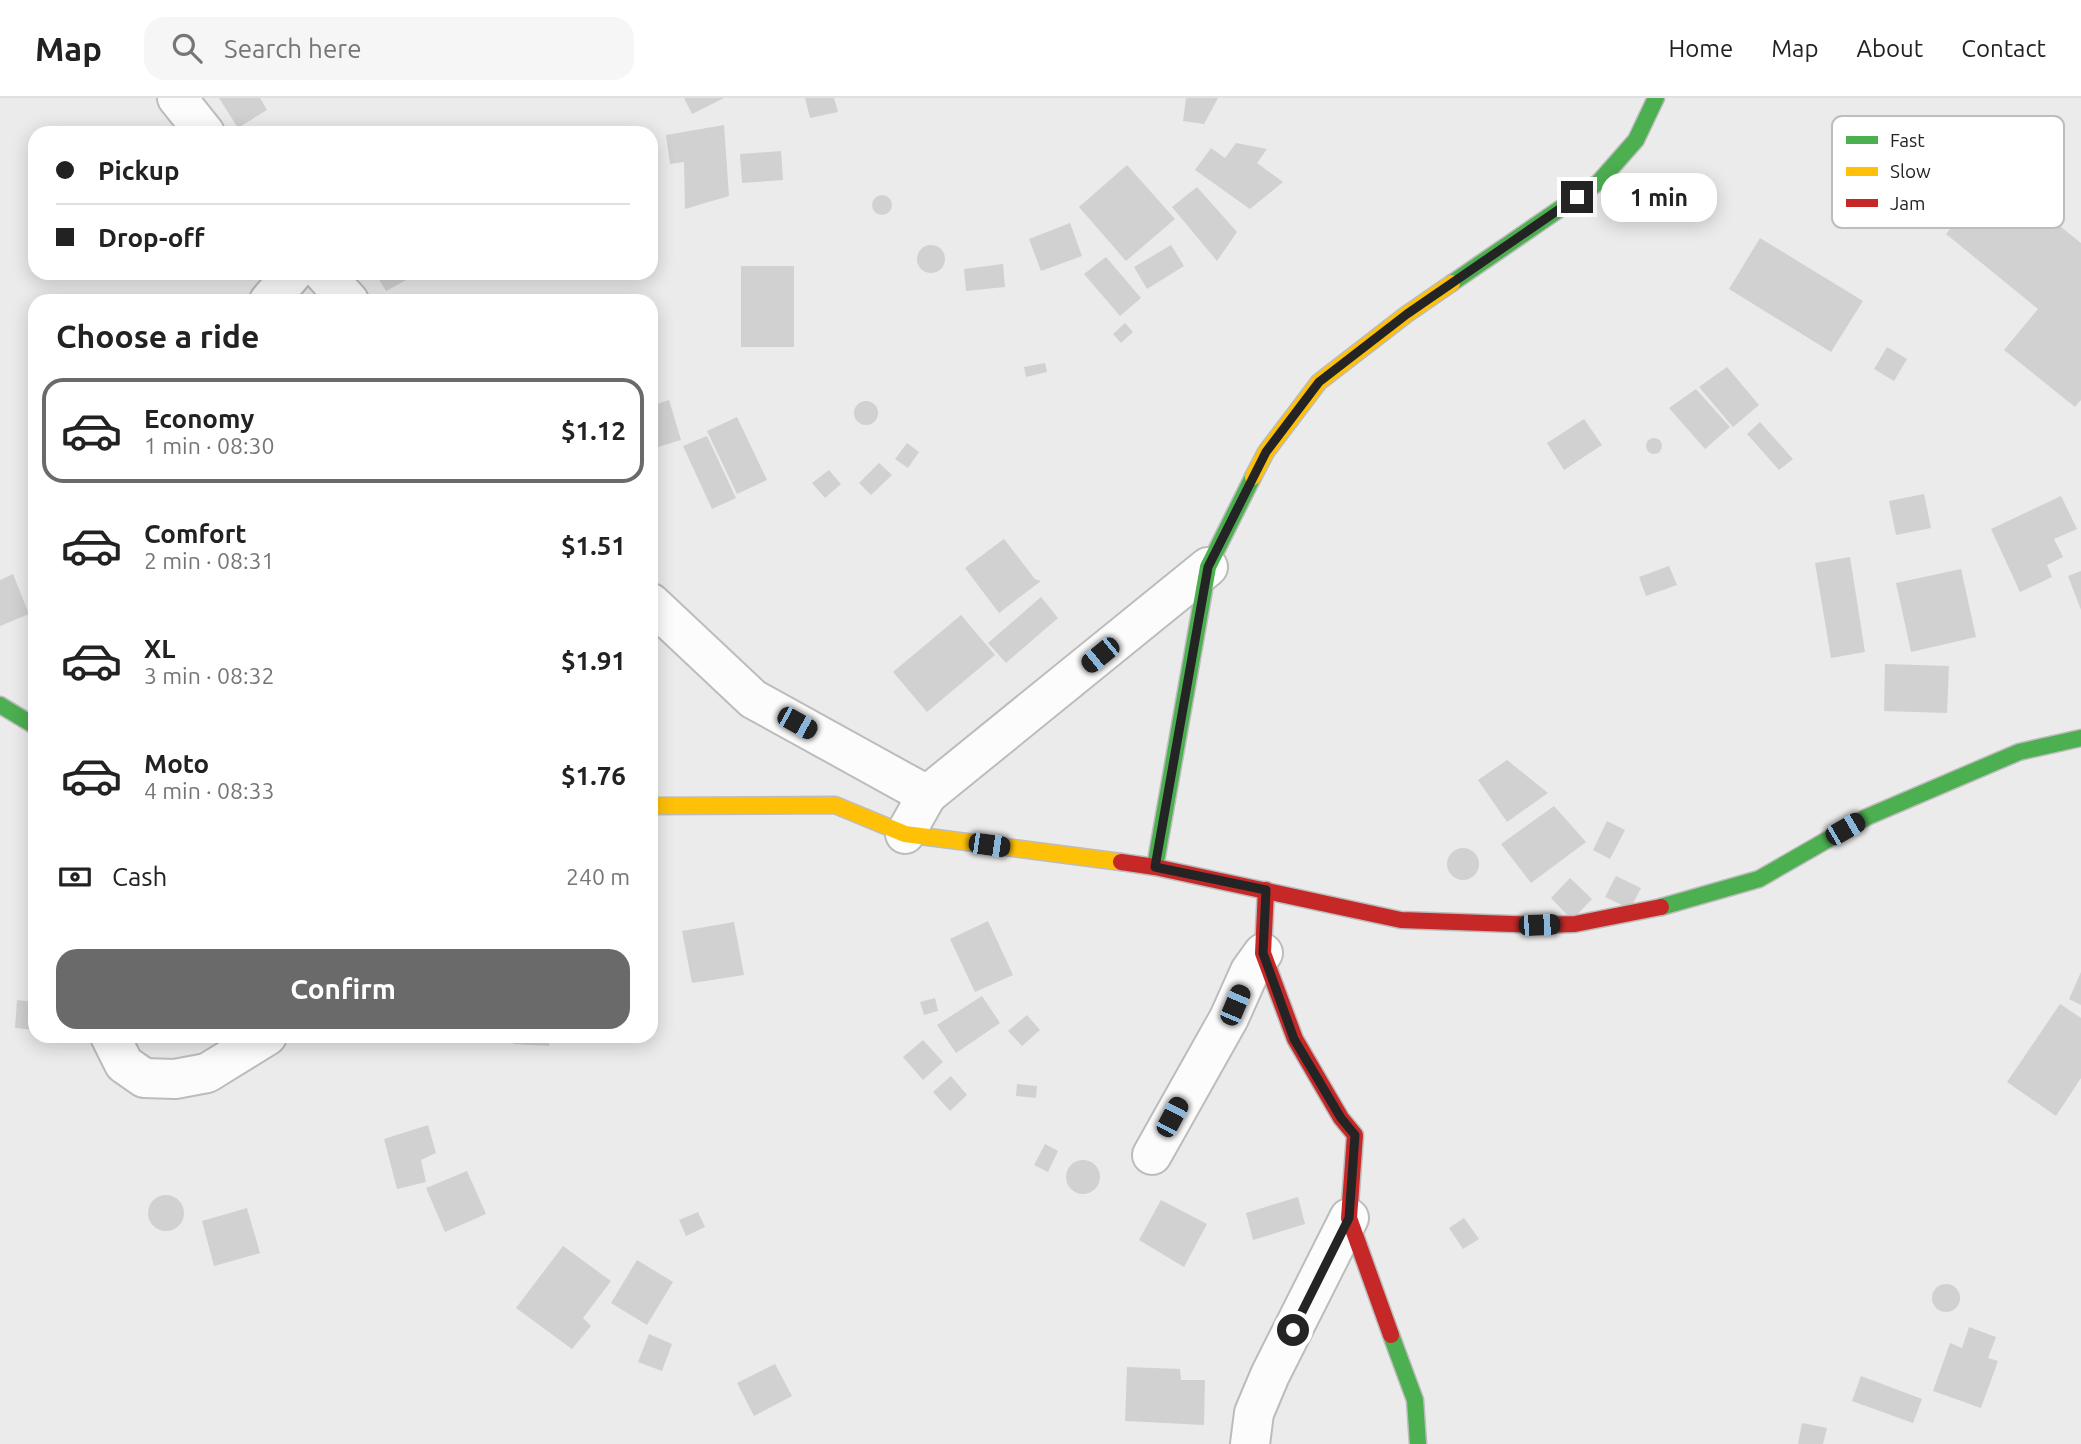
<!DOCTYPE html>
<meta charset="utf-8">
<style>
:root{--surface:#fff;--page:#f6f6f6;--text:#222;--muted:#767676;--line:#e0e0e0;--accent:#6b6a6b}
body{margin:0;font-family:Ubuntu,sans-serif;background:var(--page);color:var(--text);height:100vh;display:flex;flex-direction:column;font-size:26px;white-space:nowrap}
*{box-sizing:border-box;margin:0}
p{font-size:23px;color:var(--muted)}
.icon{flex:none;width:38px;height:38px;fill:none;stroke:currentColor;stroke-width:2;stroke-linecap:round;stroke-linejoin:round}
.map{position:relative;flex:1;overflow:hidden}
.details{position:absolute;left:28px;top:196px;width:630px;height:749px;display:flex;flex-direction:column;background:var(--surface);border-radius:21px;box-shadow:0 4px 18px #0003}
.details>*{flex:none}
.top-card{position:absolute;left:28px;top:28px;width:630px;height:154px;border-radius:21px;box-shadow:0 4px 18px #0003;display:grid;align-content:center;height:154px;padding:0 28px;background:var(--surface)}
.end{position:absolute;width:32px;height:32px;margin:-16px;border:9px solid #252425;background:#fff;box-shadow:0 0 0 4px #fff}
.from{border-radius:50%}
.bubble{position:absolute;height:49px;border-radius:21px;background:var(--surface);box-shadow:0 4px 18px #0003;font-size:23px;font-weight:600;line-height:49px;text-align:center}
.car{position:absolute;width:21px;height:42px;margin:-21px -10px;border-radius:9px;box-shadow:0 0 5px 2px #0007;background:linear-gradient(#222 24%,#8ab4d8 0 40%,#222 0 76%,#8ab4d8 0 86%,#222 0)}
.top-card b{display:flex;align-items:center;gap:24px;height:66px;font-size:26px}
.top-card b+b{border-top:2px solid var(--line)}
.top-card i{width:18px;height:18px;background:var(--text)}
ul{padding:0;list-style:none}
li{display:flex;align-items:center;gap:21px;height:105px;margin:0 14px 10px;padding:0 14px;border:4px solid transparent;border-radius:21px}
li div{flex:1}
li b{display:block;font-size:26px}
li em{font-style:normal;font-weight:600}
li.current{border-color:var(--accent)}
li>.icon{width:63px;height:63px;stroke-width:1.5}
h2{padding:0 28px;font-size:32px;line-height:84px}
.pay{display:flex;align-items:center;gap:18px;height:77px;padding:0 28px;font-size:26px}
.pay p{margin-inline-start:auto}
.cta{display:flex;gap:14px;margin-top:auto;padding:14px 28px}
.cta a{flex:1;height:80px;border-radius:21px;background:var(--accent);color:#fff;font-size:28px;font-weight:600;line-height:80px;text-align:center}
header{display:flex;align-items:center;gap:42px;box-sizing:border-box;height:98px;padding:0 35px;background:var(--surface);border-bottom:2px solid var(--line)}
header strong{font-size:33px}
nav{display:flex;gap:38px;margin-inline-start:auto;font-size:24px}
.search{width:490px;height:63px;background:var(--page);display:flex;align-items:center;gap:18px;box-sizing:border-box;padding:0 24px;border-radius:21px;color:var(--muted);font-size:26px}
.map>svg:first-child{display:block}
</style>
<header>
<strong>Map</strong>
<div class="search"><svg class="icon" aria-label="search" viewBox="0 0 24 24"><circle cx="10" cy="10" r="6"/><path d="M15 15l6 6"/></svg>Search here</div>
<nav><a>Home</a><a>Map</a><a>About</a><a>Contact</a></nav>
</header>
<div class="map">
<svg width="2081" height="1346" viewBox="0 0 2081 1346">
<rect width="100%" height="100%" fill="#ecebec"/>
<g fill="#d1d1d1">
<path d="M219 0H260L267 12 238 30Z"/>
<path d="M684 0H724L692 16Z"/>
<path d="M805 0H834L838 14 810 20Z"/>
<path d="M1186 0H1218L1204 26 1183 23Z"/>
<path d="M724 27 729 98 685 111 684 64 670 66 666 37Z"/>
<path d="M1236 45 1267 51 1257 65 1283 84 1250 111 1195 72 1211 50 1225 60Z"/>
<path d="M781 53 783 82 742 85 740 56Z"/>
<path d="M1127 67 1175 121 1126 163 1079 109Z"/>
<path d="M1995 76 2081 145V302L2075 309 2004 252 2038 211 1946 136Z"/>
<path d="M1197 89 1237 134 1217 163 1172 109Z"/>
<circle cx="882" cy="107" r="10"/>
<path d="M1070 125 1082 158 1041 173 1029 141Z"/>
<path d="M1760 140 1863 203 1831 254 1729 191Z"/>
<path d="M1171 147 1184 168 1147 191 1134 169Z"/>
<circle cx="931" cy="161" r="14"/>
<path d="M1106 159 1141 200 1120 218 1084 176Z"/>
<path d="M1003 166 1005 189 966 193 964 171Z"/>
<rect x="741" y="168" width="53" height="81"/>
<path d="M386 175H407L410 180 386 193 378 180Z"/>
<path d="M1125 225 1133 234 1121 245 1113 236Z"/>
<path d="M1887 249 1907 261 1894 283 1874 271Z"/>
<path d="M1045 265 1047 274 1026 279 1024 269Z"/>
<path d="M1727 269 1759 307 1733 329 1699 289Z"/>
<path d="M1696 291 1730 329 1705 351 1669 310Z"/>
<path d="M669 302 681 342 651 351V308Z"/>
<circle cx="866" cy="315" r="12"/>
<path d="M737 319 767 382 737 396 707 333Z"/>
<path d="M1584 321 1602 347 1564 372 1547 345Z"/>
<path d="M1760 324 1793 361 1779 372 1747 336Z"/>
<path d="M707 338 736 400 712 411 683 348Z"/>
<circle cx="1654" cy="348" r="8"/>
<path d="M907 345 919 354 908 370 895 361Z"/>
<path d="M879 365 892 377 871 397 859 385Z"/>
<path d="M829 372 841 386 825 400 812 385Z"/>
<path d="M1924 396 1931 430 1896 437 1889 403Z"/>
<path d="M2061 398 2077 431 2054 441 2063 459 2047 467 2052 479 2020 494 1991 431Z"/>
<path d="M1004 441 1035 481 1041 483 999 515 965 470Z"/>
<path d="M1850 459 1865 554 1831 560 1815 465Z"/>
<path d="M1669 468 1677 487 1646 498 1639 479Z"/>
<path d="M1961 471 1976 539 1911 554 1896 485Z"/>
<path d="M2081 473V512L2068 478Z"/>
<path d="M13 476 29 516 0 528V482Z"/>
<path d="M1041 499 1058 520 1006 565 988 545Z"/>
<path d="M961 517 995 557 927 614 893 574Z"/>
<path d="M1885 566 1949 568 1947 615 1884 613Z"/>
<path d="M1507 662 1548 695 1507 724 1478 682Z"/>
<path d="M1554 708 1586 744 1531 785 1501 746Z"/>
<path d="M1607 723 1625 732 1610 761 1593 752Z"/>
<circle cx="1463" cy="766" r="16"/>
<path d="M1616 778 1641 790 1630 811 1605 799Z"/>
<path d="M1570 780 1592 801 1572 822 1551 800Z"/>
<path d="M988 823 1013 877 975 894 950 841Z"/>
<path d="M734 824 744 877 692 885 682 833Z"/>
<path d="M2081 874V907L2069 901Z"/>
<path d="M982 898 1000 925 956 955 937 927Z"/>
<path d="M935 900 938 913 924 917 920 904Z"/>
<path d="M17 902 35 904V932L15 930Z"/>
<path d="M2060 906 2081 920V980L2056 1018 2007 984Z"/>
<path d="M1027 917 1040 932 1022 948 1008 933Z"/>
<path d="M514 938H550L549 948 513 946Z"/>
<path d="M923 942 943 964 923 982 903 959Z"/>
<path d="M951 978 967 997 950 1013 933 994Z"/>
<path d="M1017 986 1037 988 1036 1000 1016 998Z"/>
<path d="M428 1027 436 1055 421 1062 426 1084 397 1091 384 1041Z"/>
<path d="M1045 1046 1058 1053 1048 1074 1034 1067Z"/>
<circle cx="1083" cy="1079" r="17"/>
<path d="M467 1073 486 1116 445 1134 426 1090Z"/>
<circle cx="166" cy="1115" r="18"/>
<path d="M1298 1099 1305 1126 1253 1142 1246 1115Z"/>
<path d="M1161 1102 1207 1126 1184 1169 1139 1142Z"/>
<path d="M247 1110 260 1155 214 1168 202 1123Z"/>
<path d="M698 1114 705 1129 686 1138 679 1122Z"/>
<path d="M1464 1120 1479 1141 1463 1151 1449 1130Z"/>
<path d="M563 1148 611 1183 583 1220 591 1228 572 1251 516 1210Z"/>
<path d="M637 1162 673 1184 647 1227 611 1205Z"/>
<circle cx="1946" cy="1200" r="14"/>
<path d="M1969 1229 1996 1239 1988 1260 1998 1263 1981 1310 1933 1293 1950 1245 1962 1250Z"/>
<path d="M649 1236 672 1246 662 1273 638 1264Z"/>
<path d="M775 1266 792 1298 754 1318 737 1285Z"/>
<path d="M1127 1269 1180 1271 1181 1282H1205L1204 1327 1125 1323Z"/>
<path d="M1861 1278 1922 1301 1913 1325 1852 1303Z"/>
<path d="M1802 1325 1827 1330 1823 1346H1798Z"/>
</g>
<g fill="none" stroke-linecap="round" stroke-linejoin="round">
<defs>
<g id="street">
<path d="M177 0 205 35"/>
<path d="M323 175 349 203"/>
<path d="M269 203 293 175"/>
<path d="M651 505 753 601 927 697 905 736"/>
<path d="M927 697 1208 469"/>
<path d="M110 938 124 966 144 980 175 981 207 975 267 938"/>
<path d="M1152 1057 1229 920 1250 873 1263 855"/>
<path d="M1250 1346 1254 1315 1270 1277 1349 1120"/>
</g>
<g id="fast">
<path d="M1452 185 1599 84 1636 42 1656 0"/>
<path d="M0 607 35 628"/>
<path d="M1155 769 1208 469 1253 379"/>
<path d="M1661 809 1759 781 1867 719 2019 654 2081 640"/>
<path d="M1391 1237 1415 1302 1418 1346"/>
</g>
<g id="slow">
<path d="M1253 379 1266 354 1319 284 1407 216 1452 185"/>
<path d="M651 708 835 707 905 736 1121 764"/>
</g>
<g id="jam">
<path d="M1121 764 1155 769 1401 822 1539 827 1575 826 1661 809"/>
<path d="M1266 792 1263 855 1295 941 1341 1020 1355 1037 1349 1120 1391 1237"/>
</g>
</defs>
<use href="#street" stroke="#bdbcbd" stroke-width="42"/>
<use href="#fast" stroke="#bdbcbd" stroke-width="19"/>
<use href="#slow" stroke="#bdbcbd" stroke-width="19"/>
<use href="#jam" stroke="#bdbcbd" stroke-width="19"/>
<use href="#street" stroke="#fcfcfc" stroke-width="38"/>
<use href="#fast" stroke="#4caf50" stroke-width="16"/>
<use href="#slow" stroke="#ffc107" stroke-width="16"/>
<use href="#jam" stroke="#c62828" stroke-width="16"/>
</g>
<g fill="none" stroke-linecap="round" stroke-linejoin="round">
<path stroke="#252425" stroke-width="9" d="M1293 1232 1349 1120 1355 1037 1341 1020 1294 941 1263 855 1266 792 1155 769 1208 469 1266 354 1319 284 1407 216 1577 99"/>
</g>
<rect x="1832" y="18" width="232" height="112" rx="10" fill="#fff" stroke="#bebdbe" stroke-width="2"/>
<rect x="1846" y="38" width="32" height="8" fill="#4caf50"/>
<rect x="1846" y="69" width="32" height="9" fill="#ffc107"/>
<rect x="1846" y="101" width="32" height="8" fill="#c62828"/>
<g font-size="19" fill="#252425">
<text x="1890" y="49">Fast</text>
<text x="1890" y="80">Slow</text>
<text x="1890" y="112">Jam</text>
</g>
</svg>
<i class="end from" style="left:1293px;top:1232px"></i>
<i class="end" style="left:1577px;top:99px"></i>
<div class="bubble" style="left:1601px;top:75px;width:116px">1 min</div>
<i class="car" style="left:1100px;top:557px;rotate:231deg"></i>
<i class="car" style="left:797px;top:625px;rotate:119deg"></i>
<i class="car" style="left:1845px;top:731px;rotate:60deg"></i>
<i class="car" style="left:989px;top:747px;rotate:98deg"></i>
<i class="car" style="left:1539px;top:827px;rotate:88deg"></i>
<i class="car" style="left:1235px;top:907px;rotate:23deg"></i>
<i class="car" style="left:1172px;top:1019px;rotate:28deg"></i>
<div class="top-card">
<b><i class="from"></i>Pickup</b>
<b><i></i>Drop-off</b>
</div>
<section class="details">
<h2>Choose a ride</h2>
<ul>
<li class="current"><svg class="icon" aria-label="car" viewBox="0 0 24 24"><path d="M5 17H2v-5l4-1 3-4h7l3 4 3 1v5h-3M9 17h6M6 11h13"/><circle cx="7" cy="17" r="2"/><circle cx="17" cy="17" r="2"/></svg><div><b>Economy</b><p>1 min · 08:30</p></div><em>$1.12</em></li>
<li><svg class="icon" aria-label="car" viewBox="0 0 24 24"><path d="M5 17H2v-5l4-1 3-4h7l3 4 3 1v5h-3M9 17h6M6 11h13"/><circle cx="7" cy="17" r="2"/><circle cx="17" cy="17" r="2"/></svg><div><b>Comfort</b><p>2 min · 08:31</p></div><em>$1.51</em></li>
<li><svg class="icon" aria-label="car" viewBox="0 0 24 24"><path d="M5 17H2v-5l4-1 3-4h7l3 4 3 1v5h-3M9 17h6M6 11h13"/><circle cx="7" cy="17" r="2"/><circle cx="17" cy="17" r="2"/></svg><div><b>XL</b><p>3 min · 08:32</p></div><em>$1.91</em></li>
<li><svg class="icon" aria-label="car" viewBox="0 0 24 24"><path d="M5 17H2v-5l4-1 3-4h7l3 4 3 1v5h-3M9 17h6M6 11h13"/><circle cx="7" cy="17" r="2"/><circle cx="17" cy="17" r="2"/></svg><div><b>Moto</b><p>4 min · 08:33</p></div><em>$1.76</em></li>
</ul>
<div class="pay"><svg class="icon" aria-label="cash" viewBox="0 0 24 24"><path d="M3 7h18v10H3z"/><circle cx="12" cy="12" r="2"/></svg>Cash<p>240 m</p></div>
<div class="cta"><a>Confirm</a></div>
</section>
</div>
